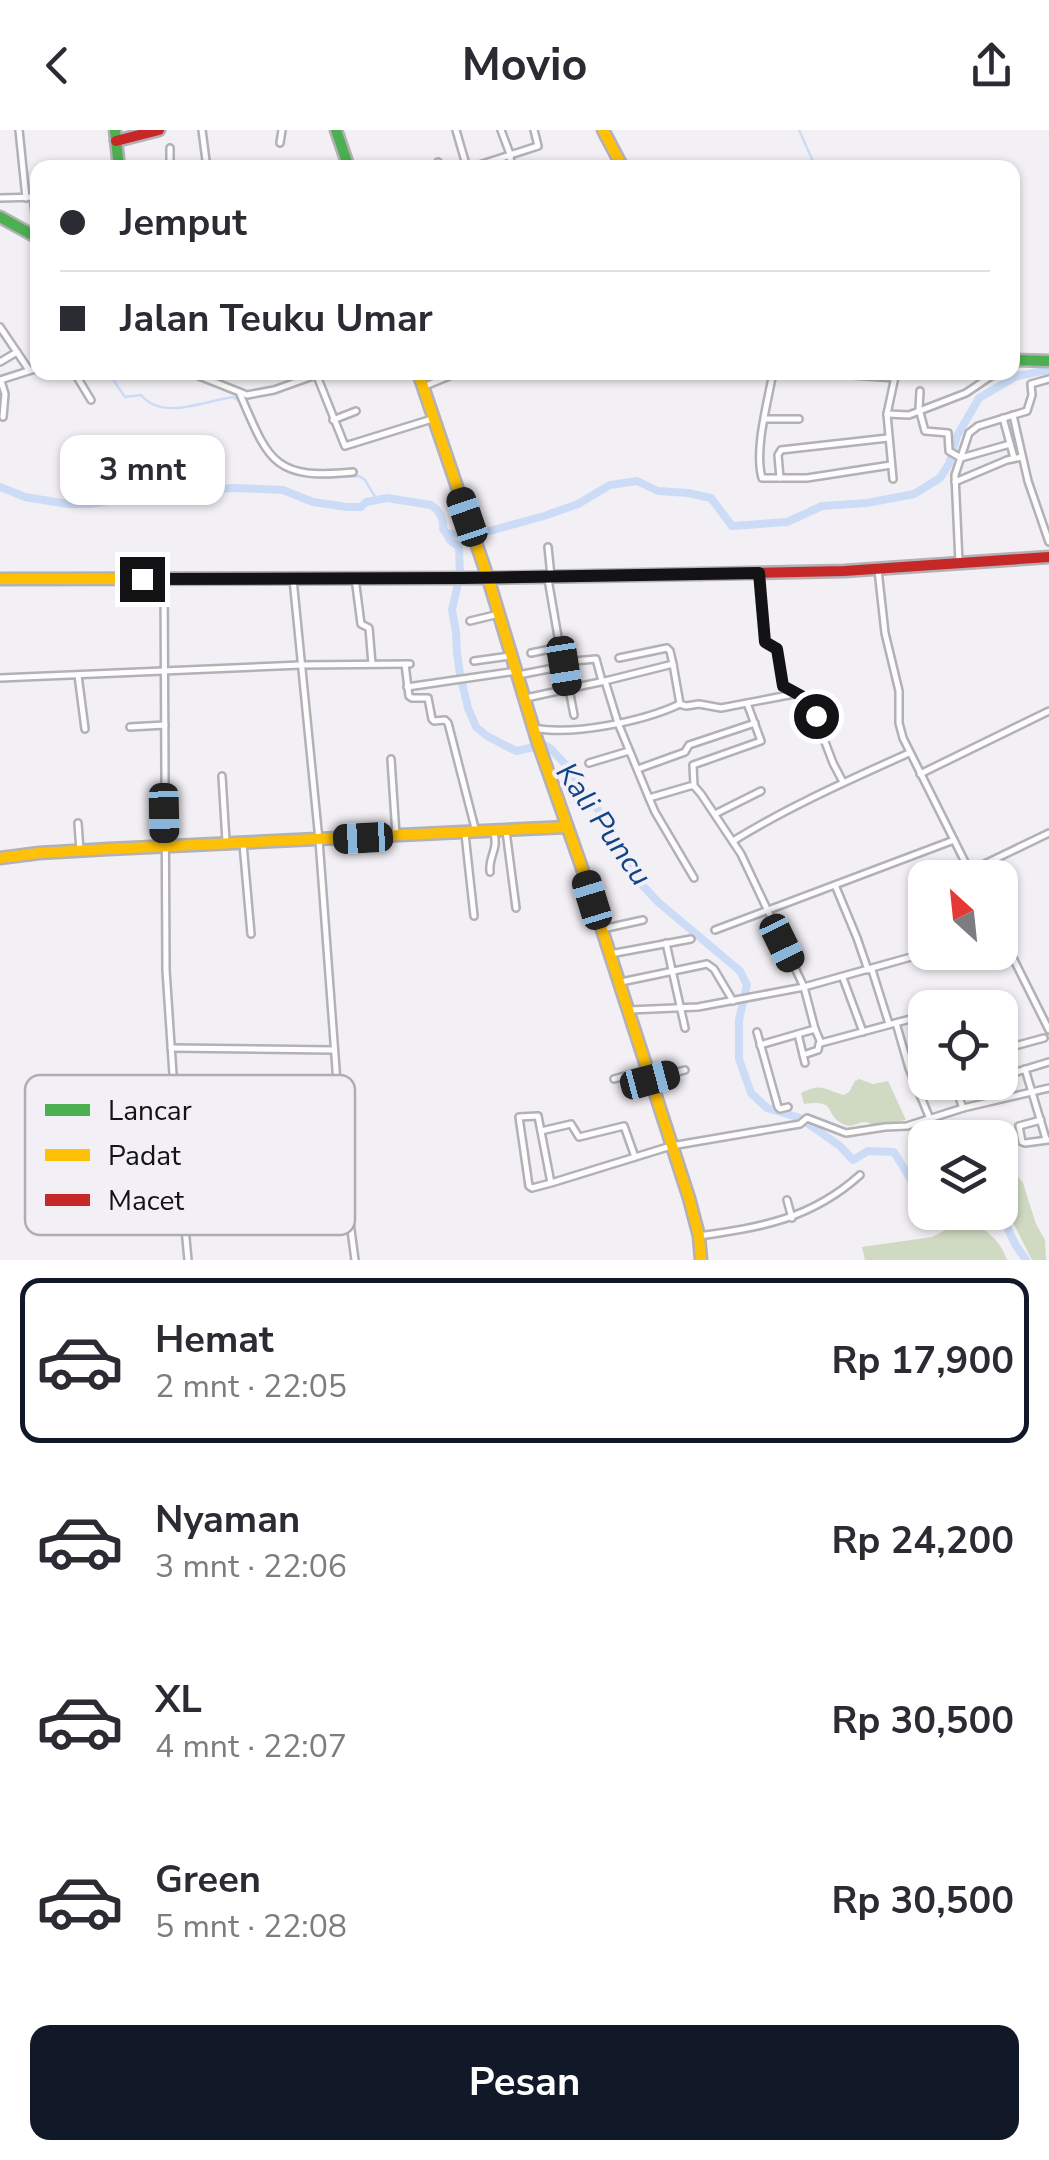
<!DOCTYPE html>
<html lang="id">
<meta charset="utf-8">
<style>
:root{--surface:#fff;--page:#f7f7f7;--text:#2b2b33;--muted:#7c7c81;--line:#e1e1e2;--accent:#111827}
body{margin:0;font-family:"Nunito Sans",sans-serif;background:var(--page);color:var(--text);height:100vh;display:flex;flex-direction:column;font-size:38px;white-space:nowrap}
*{box-sizing:border-box;margin:0}
p{font-size:32px;color:var(--muted)}
.icon{flex:none;width:55px;height:55px;fill:none;stroke:currentColor;stroke-width:2;stroke-linecap:round;stroke-linejoin:round}
.map{position:relative;height:1130px;overflow:hidden}
.details{display:flex;flex-direction:column;background:var(--surface);flex:1}
.details>*{flex:none}
.banner{position:absolute;left:30px;top:30px;width:990px;height:220px;border-radius:20px;box-shadow:0 2px 8px #0004;display:grid;align-content:center;height:220px;padding:0 30px;background:var(--surface)}
.needle{width:65px;rotate:333deg}
.tools{position:absolute;left:908px;top:730px;display:grid;gap:20px}
.tools a{display:grid;place-items:center;width:110px;height:110px;border-radius:20px;background:var(--surface);box-shadow:0 2px 8px #0004;font-size:50px}
.end{position:absolute;width:45px;height:45px;margin:-22px;border:12px solid #131214;background:#fff;box-shadow:0 0 0 5px #fff}
.from{border-radius:50%}
.bubble{position:absolute;height:70px;border-radius:20px;background:var(--surface);box-shadow:0 2px 8px #0004;font-size:32px;font-weight:700;line-height:70px;text-align:center}
.car{position:absolute;width:30px;height:60px;margin:-30px -15px;border-radius:12px;box-shadow:0 0 8px 2px #0007;background:linear-gradient(#222 24%,#8ab4d8 0 40%,#222 0 76%,#8ab4d8 0 86%,#222 0)}
.banner b{display:flex;align-items:center;gap:35px;height:95px;font-size:38px}
.banner b+b{border-top:2px solid var(--line)}
.banner i{width:25px;height:25px;background:var(--text)}
ul{padding:18px 0 0;list-style:none}
li{display:flex;align-items:center;gap:30px;height:165px;margin:0 20px 15px;padding:0 10px;border:5px solid transparent;border-radius:20px}
li div{flex:1}
li b{display:block;font-size:38px}
li em{font-style:normal;font-weight:700}
li.current{border-color:var(--accent)}
li>.icon{width:90px;height:90px;stroke-width:1.5}
.action{display:flex;gap:20px;margin-top:auto;padding:20px 30px}
.action a{flex:1;height:115px;border-radius:20px;background:var(--accent);color:#fff;font-size:40px;font-weight:700;line-height:115px;text-align:center}
header{display:flex;justify-content:space-between;align-items:center;height:130px;padding:0 30px;background:var(--surface);font-size:45px;font-weight:700}
.map>svg:first-child{display:block}
</style>
<header><svg class="icon" aria-label="back" viewBox="0 0 24 24"><path d="M15 5l-7 7 7 7"/></svg>Movio<svg class="icon" aria-label="share" viewBox="0 0 24 24"><path d="M12 15V3M7 8l5-5 5 5M5 13v7h14v-7"/></svg></header>
<div class="map">
<svg width="1049" height="1130" viewBox="0 0 1049 1130">
<rect width="100%" height="100%" fill="#f3f0f5"/>
<g fill="#d0d9c1">
<path d="M859 949 873 954 888 951 906 990C896 991 883 996 874 995 871 995 869 992 866 992 856 992 853 999 843 994 822 983 839 969 804 974L801 963C823 952 824 960 844 965L849 962 855 951Z"/>
<path d="M1000 1036 1011 1038 1023 1053 1036 1094 1045 1110 1046 1130H1032L1000 1067Z"/>
<path d="M963 1091C983 1095 1000 1109 1007 1130H865L862 1117 932 1107Z"/>
</g>
<g fill="none" stroke-linecap="round" stroke-linejoin="round">
<g stroke="#ccdcf7" stroke-width="2.5">
<path d="M799 0 816 38"/>
<path d="M17 218 36 244 42 242"/>
<path d="M108 242 125 267 141 265C163 291 204 271 233 267L239 271C272 343 278 352 359 346L365 350 377 370"/>
</g>
<g stroke="#ccdcf7" stroke-width="8">
<path d="M0 357 25 367 68 374H91L125 368 190 366 218 359 235 358 283 360 313 372 347 377H361L366 372 387 368 431 375C440 381 444 389 443 399L447 404 486 402 544 386 578 374 610 355 637 351 658 361 688 363 711 368 732 396 787 392 822 376 867 373 914 364 940 348 949 334 957 306 979 268 1017 246 1049 240"/>
<path d="M447 404 450 410 459 417 460 445 452 480 456 502 457 523 460 544 468 578 476 597 487 606 516 621 544 615 550 618 565 634 592 670 613 703 633 745 658 772 740 841 747 855 739 890V929L751 963 767 978 800 988 840 1016 853 1030 868 1021 894 1022 925 1073"/>
<path d="M941 1082H955"/>
<path d="M1000 1082 1015 1114 1026 1130"/>
</g>
<defs>
<g id="street">
<path d="M19 0 26 68"/>
<path d="M202 0 207 38"/>
<path d="M456 0 467 38"/>
<path d="M501 0 510 24 511 38"/>
<path d="M280 13 282 0"/>
<path d="M170 18V38"/>
<path d="M422 36V38"/>
<path d="M438 38V32"/>
<path d="M470 38 538 16 534 0"/>
<path d="M0 68 38 67"/>
<path d="M33 68 38 105"/>
<path d="M0 197 29 240"/>
<path d="M0 232 17 222"/>
<path d="M74 242 91 270"/>
<path d="M189 242 247 265 274 260 324 242"/>
<path d="M773 242C768 272 754 319 762 348H807L891 335"/>
<path d="M852 245 895 248"/>
<path d="M317 246 345 316 432 289"/>
<path d="M0 250 38 238"/>
<path d="M1 251 5 264 3 287"/>
<path d="M423 257 459 242"/>
<path d="M920 261 919 279 925 301 948 303 949 321 961 328 1010 314"/>
<path d="M240 264C269 332 274 350 353 342"/>
<path d="M887 284 909 285 966 263 997 242"/>
<path d="M1013 285 1028 351 1049 412"/>
<path d="M1003 288 1014 328"/>
<path d="M765 289H799"/>
<path d="M333 290 356 281"/>
<path d="M780 348 778 325 781 320 888 308"/>
<path d="M893 349 887 284 896 242"/>
<path d="M955 352 1007 330 1022 327"/>
<path d="M548 417 551 446"/>
<path d="M959 432 955 345 969 303 978 296 1027 281 1032 265 1031 254 1049 249"/>
<path d="M122 436V449"/>
<path d="M878 440 885 503 899 561V593L903 608 973 748"/>
<path d="M759 443 765 511 777 519 783 556 807 569 811 575 833 633 843 652"/>
<path d="M355 448 361 494 369 498 372 534"/>
<path d="M164 449 166 840 179 1034 188 1130"/>
<path d="M293 449 319 710 344 1047 355 1130"/>
<path d="M548 449 567 559 605 551 618 593 649 668 690 656H694L701 664 741 724 804 857 929 822"/>
<path d="M470 491 499 484"/>
<path d="M531 523 560 517"/>
<path d="M619 528 667 518 670 521 673 534"/>
<path d="M474 531 510 526"/>
<path d="M563 532 596 529 602 551"/>
<path d="M405 534 409 566 412 568H428L432 589 434 591 445 590 448 593 476 702"/>
<path d="M78 545 85 599"/>
<path d="M518 545 564 536"/>
<path d="M0 548 301 535 410 534"/>
<path d="M407 557 517 541"/>
<path d="M569 559 574 585"/>
<path d="M526 568 567 559"/>
<path d="M679 574 686 576 699 574 721 578 794 564"/>
<path d="M130 597 165 595"/>
<path d="M534 598C573 606 644 591 680 574L673 534 605 551"/>
<path d="M391 629 396 705"/>
<path d="M589 633 629 621"/>
<path d="M638 639 685 622 689 615 755 593"/>
<path d="M920 644 1049 581"/>
<path d="M222 646 226 711"/>
<path d="M694 656 693 635 761 611 747 573"/>
<path d="M649 668 655 682 694 748"/>
<path d="M715 684 761 661"/>
<path d="M78 693 80 721"/>
<path d="M506 701 516 778"/>
<path d="M465 704 474 786"/>
<path d="M733 711C790 676 849 650 909 623"/>
<path d="M243 714 251 804"/>
<path d="M970 741 1049 703"/>
<path d="M490 742C488 726 500 718 493 701"/>
<path d="M835 755 857 808 868 840"/>
<path d="M602 799 643 790"/>
<path d="M715 800 954 710"/>
<path d="M1000 802 1049 900"/>
<path d="M666 813 685 898"/>
<path d="M610 824 691 809"/>
<path d="M872 840 889 894"/>
<path d="M843 848 863 902"/>
<path d="M621 852 707 834 714 839 733 871"/>
<path d="M629 880 698 877 804 857 815 899"/>
<path d="M896 893 909 938 930 989"/>
<path d="M757 902 778 977 780 979 788 977"/>
<path d="M798 904 805 933"/>
<path d="M760 915 815 899 821 913 925 885"/>
<path d="M171 918 333 920"/>
<path d="M1000 920 1044 908"/>
<path d="M803 925 818 920 819 914"/>
<path d="M1025 939 1046 1009"/>
<path d="M1000 947 1049 932"/>
<path d="M614 949 646 940"/>
<path d="M652 949 685 940"/>
<path d="M953 952 963 978"/>
<path d="M994 952 999 969"/>
<path d="M957 964 989 952"/>
<path d="M1041 990 1019 996 1022 1012 1025 1013 1048 1010"/>
<path d="M541 1001 571 994 579 1007 624 996 635 1027"/>
<path d="M551 1053 532 1058 529 1056 519 987 538 986 551 1053 671 1016 800 994 807 988 846 1003 885 997 907 996 963 978 1049 958"/>
<path d="M787 1070 792 1088"/>
<path d="M699 1106C762 1097 811 1089 860 1045"/>
</g>
<g id="fast">
<path d="M115 0 119 38"/>
<path d="M336 0 349 38"/>
<path d="M0 87 38 108"/>
<path d="M1012 230 1049 231"/>
</g>
<g id="slow">
<path d="M603 0 623 38"/>
<path d="M418 242 488 448 537 610 583 741 689 1068 699 1106 701 1130"/>
<path d="M0 449 488 448 700 444"/>
<path d="M0 728 39 723 109 719 567 697"/>
</g>
<g id="jam">
<path d="M116 11 159 0"/>
<path d="M700 444 844 441 1049 427"/>
</g>
</defs>
<use href="#street" stroke="#b3b1b5" stroke-width="10"/>
<use href="#fast" stroke="#b3b1b5" stroke-width="15"/>
<use href="#slow" stroke="#b3b1b5" stroke-width="15"/>
<use href="#jam" stroke="#b3b1b5" stroke-width="15"/>
<use href="#street" stroke="#fdfdfe" stroke-width="5"/>
<use href="#fast" stroke="#4caf50" stroke-width="10"/>
<use href="#slow" stroke="#ffc107" stroke-width="10"/>
<use href="#jam" stroke="#c62828" stroke-width="10"/>
</g>
<g fill="none" stroke-linecap="round" stroke-linejoin="round">
<path stroke="#131214" stroke-width="12" d="M142 449 462 448 759 443 765 512 777 519 783 556 807 569 816 586"/>
</g>
<g text-anchor="middle" stroke-width="8" stroke-linejoin="round" paint-order="stroke">
<g font-size="30" font-style="italic" fill="#0e4488" stroke="#f3eff6">
<text transform="translate(604 694) rotate(55)" y="10">Kali Puncu</text>
</g>
</g>
<rect x="25" y="945" width="330" height="160" rx="15" fill="#f3eff6" stroke="#b0adb2" stroke-width="2.5"/>
<rect x="45" y="974" width="45" height="12" fill="#4caf50"/>
<rect x="45" y="1019" width="45" height="12" fill="#ffc107"/>
<rect x="45" y="1064" width="45" height="12" fill="#c62828"/>
<g font-size="28" fill="#131214">
<text x="108" y="990">Lancar</text>
<text x="108" y="1035">Padat</text>
<text x="108" y="1080">Macet</text>
</g>
</svg>
<div class="tools">
<a><svg class="needle" viewBox="-14 -14 28 28"><path d="M0-13l5 13h-10z" fill="#e53935"/><path d="M0 13l5-13h-10z" fill="#7c7c81"/></svg></a>
<a><svg class="icon" aria-label="locate" viewBox="0 0 24 24"><circle cx="12" cy="12" r="6"/><path d="M12 2v4M12 18v4M2 12h4M18 12h4"/></svg></a>
<a><svg class="icon" aria-label="layers" viewBox="0 0 24 24"><path d="M12 4l9 5-9 5-9-5zM3 14l9 5 9-5"/></svg></a>
</div>
<i class="end from" style="left:816px;top:586px"></i>
<i class="end" style="left:142px;top:449px"></i>
<div class="bubble" style="left:60px;top:305px;width:165px">3 mnt</div>
<i class="car" style="left:467px;top:387px;rotate:341deg"></i>
<i class="car" style="left:564px;top:536px;rotate:171deg"></i>
<i class="car" style="left:164px;top:683px;rotate:179deg"></i>
<i class="car" style="left:363px;top:708px;rotate:267deg"></i>
<i class="car" style="left:592px;top:770px;rotate:343deg"></i>
<i class="car" style="left:782px;top:813px;rotate:154deg"></i>
<i class="car" style="left:650px;top:950px;rotate:75deg"></i>
<div class="banner">
<b><i class="from"></i>Jemput</b>
<b><i></i>Jalan Teuku Umar</b>
</div>
</div>
<section class="details">
<ul>
<li class="current"><svg class="icon" aria-label="car" viewBox="0 0 24 24"><path d="M5 17H2v-5l4-1 3-4h7l3 4 3 1v5h-3M9 17h6M6 11h13"/><circle cx="7" cy="17" r="2"/><circle cx="17" cy="17" r="2"/></svg><div><b>Hemat</b><p>2 mnt · 22:05</p></div><em>Rp 17,900</em></li>
<li><svg class="icon" aria-label="car" viewBox="0 0 24 24"><path d="M5 17H2v-5l4-1 3-4h7l3 4 3 1v5h-3M9 17h6M6 11h13"/><circle cx="7" cy="17" r="2"/><circle cx="17" cy="17" r="2"/></svg><div><b>Nyaman</b><p>3 mnt · 22:06</p></div><em>Rp 24,200</em></li>
<li><svg class="icon" aria-label="car" viewBox="0 0 24 24"><path d="M5 17H2v-5l4-1 3-4h7l3 4 3 1v5h-3M9 17h6M6 11h13"/><circle cx="7" cy="17" r="2"/><circle cx="17" cy="17" r="2"/></svg><div><b>XL</b><p>4 mnt · 22:07</p></div><em>Rp 30,500</em></li>
<li><svg class="icon" aria-label="car" viewBox="0 0 24 24"><path d="M5 17H2v-5l4-1 3-4h7l3 4 3 1v5h-3M9 17h6M6 11h13"/><circle cx="7" cy="17" r="2"/><circle cx="17" cy="17" r="2"/></svg><div><b>Green</b><p>5 mnt · 22:08</p></div><em>Rp 30,500</em></li>
</ul>
<div class="action"><a>Pesan</a></div>
</section>
